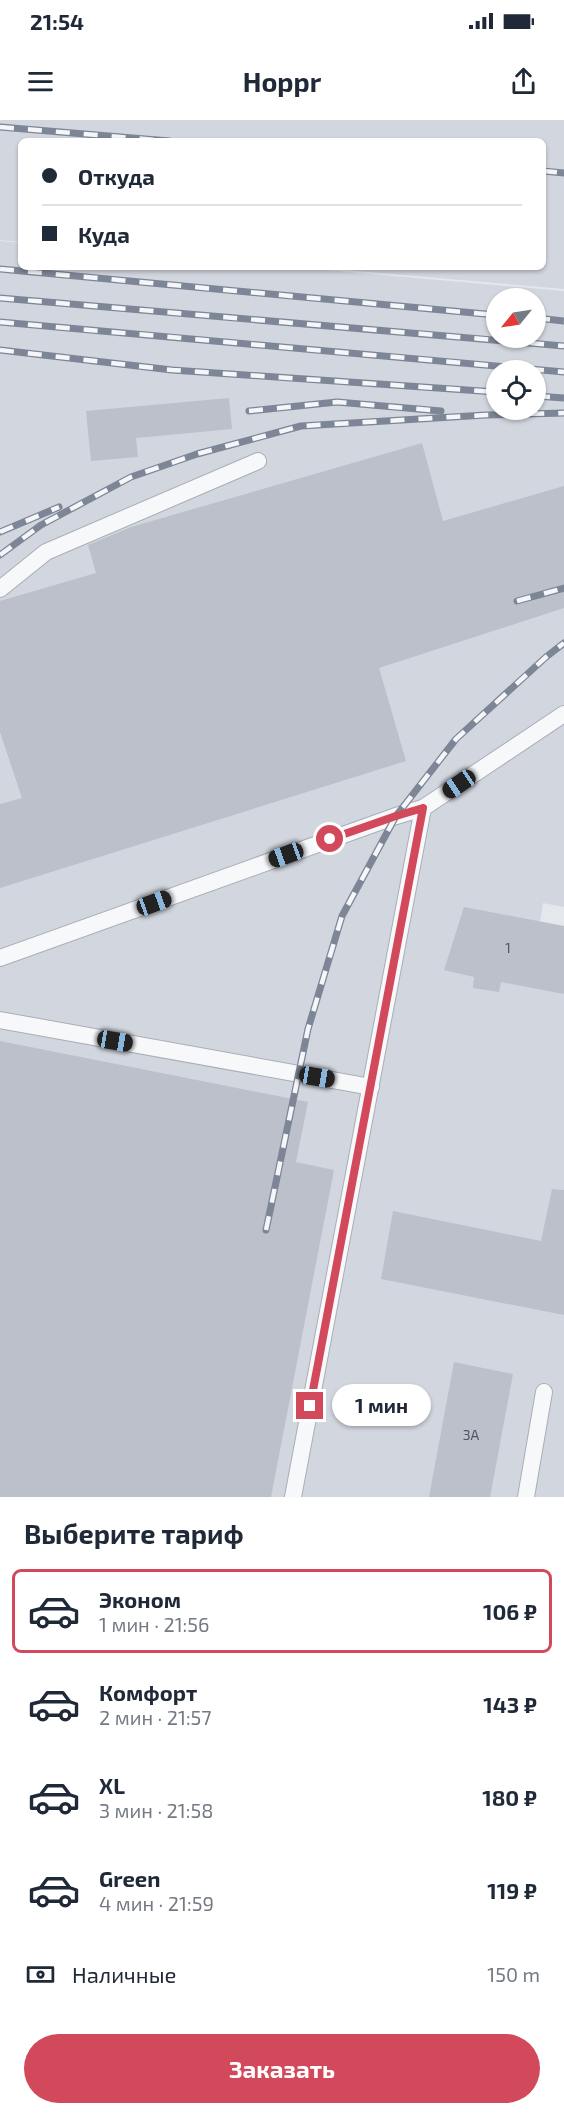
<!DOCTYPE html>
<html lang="ru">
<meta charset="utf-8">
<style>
:root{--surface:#fff;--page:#f6f6f7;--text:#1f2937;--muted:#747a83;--line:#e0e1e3;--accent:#d1495b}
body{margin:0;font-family:"Exo 2",sans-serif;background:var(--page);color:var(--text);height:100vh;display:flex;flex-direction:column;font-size:22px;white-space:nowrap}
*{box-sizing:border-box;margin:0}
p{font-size:20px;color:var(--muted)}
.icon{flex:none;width:33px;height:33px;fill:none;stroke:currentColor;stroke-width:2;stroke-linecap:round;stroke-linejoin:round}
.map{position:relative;height:1377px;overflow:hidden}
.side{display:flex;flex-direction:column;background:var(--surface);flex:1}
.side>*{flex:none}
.guide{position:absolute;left:18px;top:18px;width:528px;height:132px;border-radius:9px;box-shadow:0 2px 4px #0004;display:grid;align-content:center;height:132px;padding:0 24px;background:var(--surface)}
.needle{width:39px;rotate:240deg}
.controls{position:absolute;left:486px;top:168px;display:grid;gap:12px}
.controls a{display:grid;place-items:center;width:60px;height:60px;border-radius:50%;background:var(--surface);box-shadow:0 2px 4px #0004;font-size:30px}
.end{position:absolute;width:27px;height:27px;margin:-14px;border:8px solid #d1495b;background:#fff;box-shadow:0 0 0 3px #fff}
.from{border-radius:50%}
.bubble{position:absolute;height:42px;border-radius:21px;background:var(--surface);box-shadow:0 2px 4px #0004;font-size:20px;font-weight:700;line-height:42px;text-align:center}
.car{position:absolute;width:18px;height:36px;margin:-18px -9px;border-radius:8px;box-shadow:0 0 4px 2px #0007;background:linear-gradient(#222 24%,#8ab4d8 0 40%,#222 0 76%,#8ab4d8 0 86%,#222 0)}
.guide b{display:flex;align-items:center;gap:21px;height:57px;font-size:22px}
.guide b+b{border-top:2px solid var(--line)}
.guide i{width:15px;height:15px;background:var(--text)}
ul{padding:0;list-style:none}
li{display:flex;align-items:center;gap:18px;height:84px;margin:0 12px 9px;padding:0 12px;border:3px solid transparent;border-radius:9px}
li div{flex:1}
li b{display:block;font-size:22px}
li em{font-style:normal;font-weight:700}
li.selected{border-color:var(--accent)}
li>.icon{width:54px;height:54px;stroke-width:1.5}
h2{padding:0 24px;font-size:27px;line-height:72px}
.pay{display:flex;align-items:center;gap:15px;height:66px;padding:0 24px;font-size:22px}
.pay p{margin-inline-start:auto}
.action{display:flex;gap:12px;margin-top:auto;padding:12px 24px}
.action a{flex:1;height:69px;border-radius:36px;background:var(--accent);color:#fff;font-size:24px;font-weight:700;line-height:69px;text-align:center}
.status{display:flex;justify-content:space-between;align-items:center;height:42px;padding:0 30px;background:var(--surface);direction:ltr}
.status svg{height:16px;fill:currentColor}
header{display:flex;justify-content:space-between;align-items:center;height:78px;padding:0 24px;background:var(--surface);font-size:27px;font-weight:700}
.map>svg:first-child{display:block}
</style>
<div class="status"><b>21:54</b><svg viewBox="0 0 49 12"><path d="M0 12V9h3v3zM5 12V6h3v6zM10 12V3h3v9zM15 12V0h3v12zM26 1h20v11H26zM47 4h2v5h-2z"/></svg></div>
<header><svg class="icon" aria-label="menu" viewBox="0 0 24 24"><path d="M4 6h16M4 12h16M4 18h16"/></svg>Hoppr<svg class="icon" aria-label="share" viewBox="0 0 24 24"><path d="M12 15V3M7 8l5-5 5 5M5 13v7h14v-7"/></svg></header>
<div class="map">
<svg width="564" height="1377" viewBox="0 0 564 1377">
<rect width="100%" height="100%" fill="#e4e7ec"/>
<g fill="#d2d6de" fill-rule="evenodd">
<path d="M0 0H564V169L309 147H543V21H21V122L0 120Z"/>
<path d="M0 121 21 123V147H292L564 171V787L543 783 531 856 564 863V1377H0ZM496 178H536V218H496ZM496 250H536V290H496Z"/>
</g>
<g fill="#bbc0ca">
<path d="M229 278 232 309 136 318 138 337 91 341 86 291Z"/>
<path d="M422 323 443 401 564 366V488L379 548 406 641 0 768V684L22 678 0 612V481L96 453 88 425 131 407Z"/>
<path d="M464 787 564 806V874L501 862 499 872 473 868 474 857 444 850Z"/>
<path d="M0 921 308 982 296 1042 334 1050 271 1377H0Z"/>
<path d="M552 1069 564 1070V1195L381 1159 393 1091 541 1121Z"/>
<path d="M454 1242 513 1254 490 1377H429Z"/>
</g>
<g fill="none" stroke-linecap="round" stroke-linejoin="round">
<defs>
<g id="service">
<path d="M0 469 46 432 258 341"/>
<path d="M0 838 396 696 423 688"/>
<path d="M0 900 371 967"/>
<path d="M293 1377 423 688 564 594"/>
<path d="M526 1377 544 1272"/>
</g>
</defs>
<use href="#service" stroke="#a9aeb7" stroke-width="18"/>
<use href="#service" stroke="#f7f8fa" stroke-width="16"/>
<defs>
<g id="rail">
<path d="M0 7 169 21"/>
<path d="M543 51 564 53"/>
<path d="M0 149 496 195"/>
<path d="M0 178 564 226"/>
<path d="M536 198 564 201"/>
<path d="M0 202 564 252"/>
<path d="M0 230 172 250 496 272"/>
<path d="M536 276 564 278"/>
<path d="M249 291 337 282 441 291"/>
<path d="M0 412 59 387"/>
<path d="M0 435 41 405 131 357 197 334 301 306 486 295 564 293"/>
<path d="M517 481 564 468"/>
<path d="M266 1110 308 909 342 796 396 696 456 619 546 537 564 523"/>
</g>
</defs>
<use href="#rail" stroke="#7d8696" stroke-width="7"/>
<use href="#rail" stroke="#f4f6f9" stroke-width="4.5" stroke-dasharray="14" stroke-linecap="butt"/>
</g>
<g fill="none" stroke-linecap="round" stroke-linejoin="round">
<path stroke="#d1495b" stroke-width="8" d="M310 1286 423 688 396 696 330 719"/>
</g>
<g text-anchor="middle" stroke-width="4.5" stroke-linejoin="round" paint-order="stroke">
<g font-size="14" fill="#4f5766">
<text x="508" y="833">1</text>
<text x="471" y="1320">3А</text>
</g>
</g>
</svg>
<div class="controls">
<a><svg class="needle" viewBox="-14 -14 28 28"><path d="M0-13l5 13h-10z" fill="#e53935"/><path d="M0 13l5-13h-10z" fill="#747a83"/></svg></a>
<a><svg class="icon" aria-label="locate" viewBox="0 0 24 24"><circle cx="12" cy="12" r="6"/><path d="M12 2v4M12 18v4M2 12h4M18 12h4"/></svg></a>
</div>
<i class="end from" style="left:330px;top:719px"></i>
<i class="end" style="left:310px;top:1286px"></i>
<div class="bubble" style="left:332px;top:1264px;width:99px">1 мин</div>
<i class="car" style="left:459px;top:664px;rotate:236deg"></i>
<i class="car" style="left:286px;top:735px;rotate:250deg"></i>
<i class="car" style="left:154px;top:783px;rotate:70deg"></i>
<i class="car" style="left:115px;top:921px;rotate:100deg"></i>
<i class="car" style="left:317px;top:957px;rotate:100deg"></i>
<div class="guide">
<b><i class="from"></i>Откуда</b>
<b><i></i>Куда</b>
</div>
</div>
<section class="side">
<h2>Выберите тариф</h2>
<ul>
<li class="selected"><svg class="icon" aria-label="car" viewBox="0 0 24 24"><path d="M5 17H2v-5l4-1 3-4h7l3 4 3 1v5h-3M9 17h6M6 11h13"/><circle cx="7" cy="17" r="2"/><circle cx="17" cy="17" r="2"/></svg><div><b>Эконом</b><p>1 мин · 21:56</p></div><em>106 ₽</em></li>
<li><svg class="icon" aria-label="car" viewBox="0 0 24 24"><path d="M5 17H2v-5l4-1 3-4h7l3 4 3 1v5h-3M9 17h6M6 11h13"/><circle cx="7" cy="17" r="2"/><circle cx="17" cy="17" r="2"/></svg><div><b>Комфорт</b><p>2 мин · 21:57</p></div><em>143 ₽</em></li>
<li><svg class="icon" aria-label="car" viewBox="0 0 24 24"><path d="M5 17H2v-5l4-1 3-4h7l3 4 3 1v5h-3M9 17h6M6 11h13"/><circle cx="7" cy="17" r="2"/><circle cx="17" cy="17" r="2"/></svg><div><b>XL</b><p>3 мин · 21:58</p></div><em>180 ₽</em></li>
<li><svg class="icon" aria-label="car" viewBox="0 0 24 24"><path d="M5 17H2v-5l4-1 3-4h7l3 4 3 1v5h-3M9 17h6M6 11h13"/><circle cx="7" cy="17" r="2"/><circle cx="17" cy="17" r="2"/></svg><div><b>Green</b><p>4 мин · 21:59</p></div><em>119 ₽</em></li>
</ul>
<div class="pay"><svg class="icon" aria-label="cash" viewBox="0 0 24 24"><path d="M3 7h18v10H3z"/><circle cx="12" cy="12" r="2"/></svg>Наличные<p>150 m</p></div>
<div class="action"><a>Заказать</a></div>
</section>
